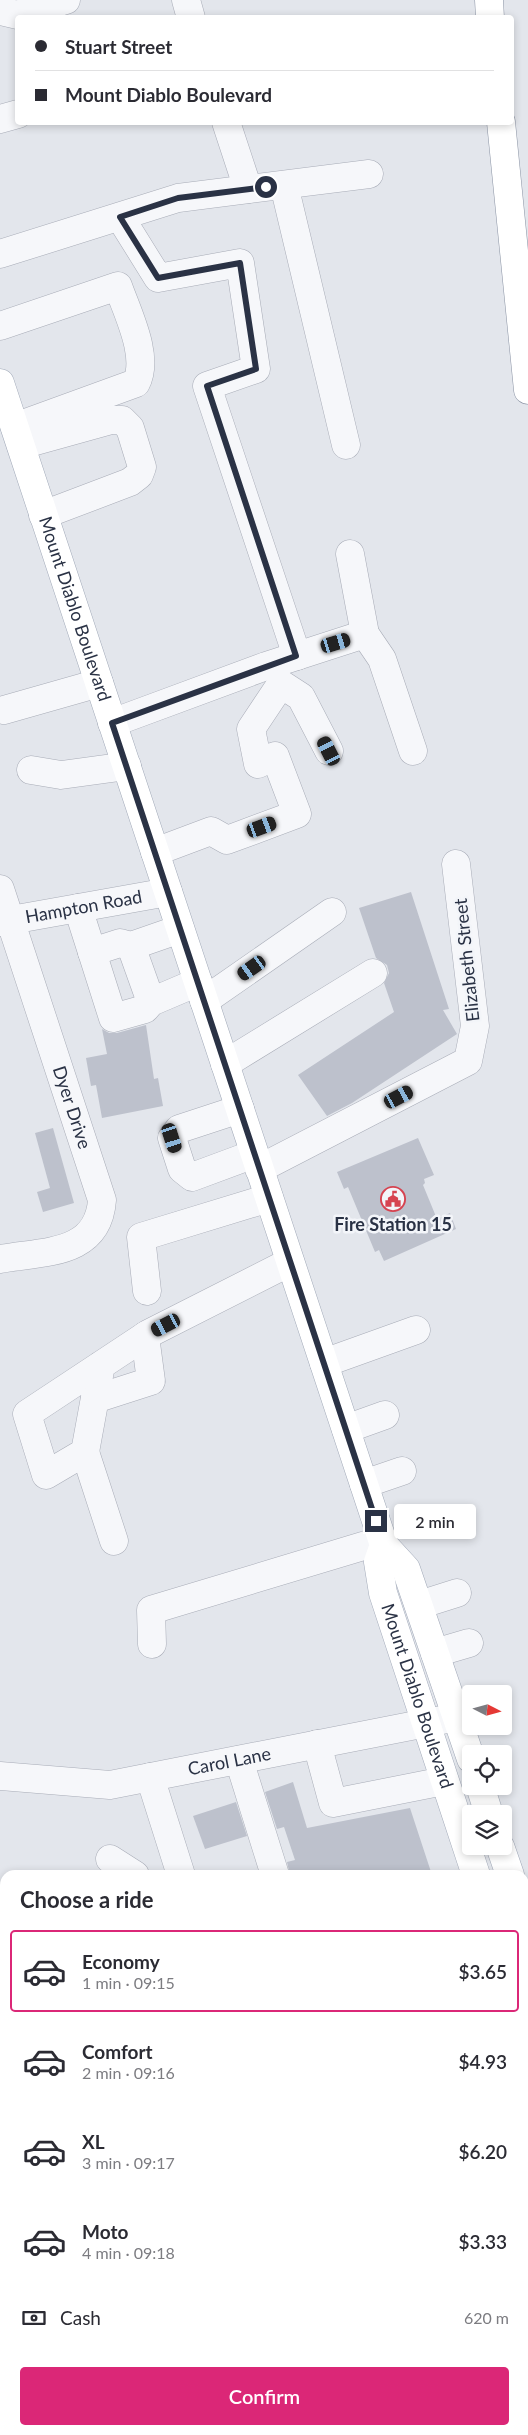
<!DOCTYPE html>
<meta charset="utf-8">
<style>
:root{--surface:#fff;--page:#f2f2f3;--text:#2b2b33;--muted:#7c7c81;--line:#e1e1e2;--accent:#db2777}
body{margin:0;font-family:Lato,sans-serif;background:var(--page);color:var(--text);height:100vh;display:flex;flex-direction:column;font-size:19px;white-space:nowrap}
*{box-sizing:border-box;margin:0}
p{font-size:16px;color:var(--muted)}
.icon{flex:none;width:28px;height:28px;fill:none;stroke:currentColor;stroke-width:2;stroke-linecap:round;stroke-linejoin:round}
.map{position:relative;flex:1;overflow:hidden}
.details{position:absolute;left:0px;top:1870px;width:529px;height:565px;display:flex;flex-direction:column;background:var(--surface);border-radius:15px 15px 0 0;box-shadow:0 2px 8px #0003}
.details>*{flex:none}
.hud{position:absolute;left:15px;top:15px;width:499px;height:110px;border-radius:5px;box-shadow:0 2px 8px #0003;display:grid;align-content:center;height:110px;padding:0 20px;background:var(--surface)}
.needle{width:32px;rotate:96deg}
.tools{position:absolute;left:462px;top:1685px;display:grid;gap:10px}
.tools a{display:grid;place-items:center;width:50px;height:50px;border-radius:5px;background:var(--surface);box-shadow:0 2px 8px #0003;font-size:25px}
.end{position:absolute;width:22px;height:22px;margin:-11px;border:6px solid #2a3245;background:#fff;box-shadow:0 0 0 2px #fff}
.from{border-radius:50%}
.bubble{position:absolute;height:35px;border-radius:5px;background:var(--surface);box-shadow:0 2px 8px #0003;font-size:16px;font-weight:600;line-height:35px;text-align:center}
.car{position:absolute;width:15px;height:30px;margin:-15px -8px;border-radius:6px;box-shadow:0 0 4px 1px #0007;background:linear-gradient(#222 24%,#8ab4d8 0 40%,#222 0 76%,#8ab4d8 0 86%,#222 0)}
.hud b{display:flex;align-items:center;gap:18px;height:48px;font-size:19px}
.hud b+b{border-top:1px solid var(--line)}
.hud i{width:12px;height:12px;background:var(--text)}
ul{padding:0;list-style:none}
li{display:flex;align-items:center;gap:15px;height:82px;margin:0 10px 8px;padding:0 10px;border:2px solid transparent;border-radius:5px}
li div{flex:1}
li b{display:block;font-size:19px}
li em{font-style:normal;font-weight:600}
li.selected{border-color:var(--accent)}
li>.icon{width:45px;height:45px;stroke-width:1.5}
h2{padding:0 20px;font-size:22px;line-height:60px}
.pay{display:flex;align-items:center;gap:12px;height:55px;padding:0 20px;font-size:19px}
.pay p{margin-inline-start:auto}
.primary-button{display:flex;gap:10px;margin-top:auto;padding:10px 20px}
.primary-button a{flex:1;height:58px;border-radius:5px;background:var(--accent);color:#fff;font-size:20px;font-weight:600;line-height:58px;text-align:center}
.map>svg:first-child{display:block}
</style>
<div class="map">
<svg width="528" height="2435" viewBox="0 0 528 2435">
<rect width="100%" height="100%" fill="#e3e6ec"/>
<path fill="#c7d6c4" d="M524 2375 528 2376V2435H261L259 2430H524Z"/>
<g fill="#bdc1cc">
<path d="M411 892 449 1009 443 1010 457 1034 352 1103 327 1116 298 1075 394 1012 384 983 389 973 387 965 376 958 359 908Z"/>
<path d="M146 1025 154 1079 158 1078 163 1106 102 1118 96 1085 91 1086 86 1058 107 1054 102 1029 109 1033H117Z"/>
<path d="M53 1128 74 1203 43 1212 37 1192 50 1188 35 1133Z"/>
<path d="M418 1138 434 1175 424 1179 425 1183 423 1185 437 1219 450 1213 456 1229 384 1261 379 1250 375 1252 348 1187 344 1189 337 1172Z"/>
<path d="M293 1782 307 1828 410 1808 432 1875H290L287 1862 295 1860 284 1827 277 1829 265 1792Z"/>
<path d="M236 1802 247 1836 205 1849 193 1816Z"/>
</g>
<g fill="none" stroke-linecap="round" stroke-linejoin="round">
<defs>
<g id="minor">
<path d="M186 0 191 18"/>
<path d="M0 11 18 15 66 0"/>
<path d="M0 119 18 114"/>
<path d="M226 122 248 189"/>
<path d="M284 185 346 445"/>
<path d="M120 217 158 278 240 263 256 369 207 386 297 656"/>
<path d="M0 254 178 198 369 174"/>
<path d="M0 326 118 286C127 312 150 357 136 383L15 427"/>
<path d="M21 445 111 420H122L130 428 142 467 139 475 130 482 43 515"/>
<path d="M350 554 365 634 382 659 413 751"/>
<path d="M4 710 99 683"/>
<path d="M112 723 266 666 365 634"/>
<path d="M31 770 61 775 127 766"/>
<path d="M155 852 211 831 227 840 297 814 275 756 258 764 251 729 281 684 301 697 329 751"/>
<path id="s1" d="M0 889 102 1200C98 1256 43 1251 0 1259"/>
<path d="M78 908 113 1018 145 1009 151 1002 198 982"/>
<path id="s2" d="M0 922 168 892"/>
<path d="M131 946 151 1002"/>
<path d="M92 952 120 943 131 946 180 929"/>
<path d="M204 1001 332 912"/>
<path d="M225 1064 373 973"/>
<path d="M240 1109 179 1129 172 1138 182 1169 192 1177 254 1154"/>
<path d="M259 1169 468 1061 475 1026 456 864"/>
<path d="M147 1291 141 1237 269 1198"/>
<path d="M324 1363 416 1330"/>
<path d="M101 1365 85 1452 46 1475 27 1414 148 1334 290 1262"/>
<path d="M95 1399 151 1381 145 1336"/>
<path d="M346 1429 385 1415"/>
<path d="M85 1452 114 1541"/>
<path d="M364 1484 402 1471"/>
<path d="M419 1605 457 1593"/>
<path d="M152 1644 151 1610 383 1540"/>
<path d="M435 1653 469 1643"/>
<path d="M317 1744 333 1803 444 1781"/>
<path d="M239 1760 275 1875"/>
<path id="s3" d="M0 1776 110 1785 457 1717"/>
<path d="M150 1777 181 1875"/>
<path d="M110 1859 135 1875"/>
<path d="M0 1985H5"/>
<path d="M524 2078H528"/>
<path d="M0 2211 5 2210"/>
<path d="M524 2235 528 2234"/>
<path d="M524 2269 528 2291"/>
<path d="M524 2349 528 2348"/>
<path d="M524 2391H528"/>
<path d="M0 2407 5 2405"/>
<path d="M227 2430 228 2435"/>
<path d="M289 2435V2430"/>
<path d="M446 2435 447 2430"/>
</g>
<g id="major">
<path id="s4" d="M0 383 384 1545 406 1569 471 1759"/>
<path id="s5" d="M384 1545 378 1562 383 1593 476 1875"/>
<path d="M480 1786 489 1814"/>
<path d="M500 1846 510 1875"/>
<path d="M524 1917 528 1930"/>
<path d="M524 2026 528 2040"/>
</g>
<g id="highway">
<path d="M489 0 490 18"/>
<path d="M501 122 528 390"/>
</g>
</defs>
<use href="#minor" stroke="#a8acb7" stroke-width="29"/>
<use href="#major" stroke="#a1a9b8" stroke-width="29"/>
<use href="#highway" stroke="#8992a3" stroke-width="29"/>
<use href="#minor" stroke="#f6f7fa" stroke-width="28"/>
<use href="#major" stroke="#fff" stroke-width="28"/>
<use href="#highway" stroke="#fff" stroke-width="28"/>
</g>
<g fill="none" stroke-linecap="round" stroke-linejoin="round">
<path stroke="#2a3245" stroke-width="6" d="M266 187 178 198 120 217 158 278 240 263 256 369 207 386 296 656 112 723 376 1521"/>
</g>
<defs>
<symbol id="civic-ring" viewBox="-11 -11 22 22"><circle r="9.5" fill="#f3f5f9" stroke="#d64350" stroke-width="1.5"/><path d="M-.6-6.5H3V-4.5H.6V-3L4-1V1h2V6H-6V1h2V-1L-.6-3ZM-1.2 2.5V6h2.4V2.5Z" fill="#d64350"/></symbol>
</defs>
<g fill-rule="evenodd">
<use href="#civic-ring" x="379" y="1185" width="28" height="28"/>
</g>
<g text-anchor="middle" stroke-width="5" stroke-linejoin="round" paint-order="stroke">
<g font-size="18" fill="#2a3245" stroke="#f3f5f9">
<text dy="6" stroke="none"><textPath href="#s4" startOffset="238">Mount Diablo Boulevard</textPath></text>
<text dy="6" stroke="none"><textPath href="#s2" startOffset="85">Hampton Road</textPath></text>
<text transform="translate(467 960) rotate(-96)" y="6">Elizabeth Street</text>
<text dy="6" stroke="none"><textPath href="#s1" startOffset="230">Dyer Drive</textPath></text>
<text dy="6" stroke="none"><textPath href="#s5" startOffset="158">Mount Diablo Boulevard</textPath></text>
<text dy="6" stroke="none"><textPath href="#s3" startOffset="232">Carol Lane</textPath></text>
</g>
<g font-size="18" font-weight="bold" fill="#2a3245" stroke="#f3f5f9">
<text x="393" y="1231">Fire Station 15</text>
</g>
</g>
</svg>
<div class="tools">
<a><svg class="needle" viewBox="-14 -14 28 28"><path d="M0-13l5 13h-10z" fill="#e53935"/><path d="M0 13l5-13h-10z" fill="#7c7c81"/></svg></a>
<a><svg class="icon" aria-label="locate" viewBox="0 0 24 24"><circle cx="12" cy="12" r="6"/><path d="M12 2v4M12 18v4M2 12h4M18 12h4"/></svg></a>
<a><svg class="icon" aria-label="layers" viewBox="0 0 24 24"><path d="M12 4l9 5-9 5-9-5zM3 14l9 5 9-5"/></svg></a>
</div>
<i class="end from" style="left:266px;top:187px"></i>
<i class="end" style="left:376px;top:1521px"></i>
<div class="bubble" style="left:394px;top:1504px;width:82px">2 min</div>
<i class="car" style="left:336px;top:643px;rotate:73deg"></i>
<i class="car" style="left:329px;top:751px;rotate:333deg"></i>
<i class="car" style="left:262px;top:827px;rotate:70deg"></i>
<i class="car" style="left:252px;top:968px;rotate:235deg"></i>
<i class="car" style="left:399px;top:1097px;rotate:62deg"></i>
<i class="car" style="left:172px;top:1138px;rotate:162deg"></i>
<i class="car" style="left:166px;top:1325px;rotate:243deg"></i>
<div class="hud">
<b><i class="from"></i>Stuart Street</b>
<b><i></i>Mount Diablo Boulevard</b>
</div>
<section class="details">
<h2>Choose a ride</h2>
<ul>
<li class="selected"><svg class="icon" aria-label="car" viewBox="0 0 24 24"><path d="M5 17H2v-5l4-1 3-4h7l3 4 3 1v5h-3M9 17h6M6 11h13"/><circle cx="7" cy="17" r="2"/><circle cx="17" cy="17" r="2"/></svg><div><b>Economy</b><p>1 min · 09:15</p></div><em>$3.65</em></li>
<li><svg class="icon" aria-label="car" viewBox="0 0 24 24"><path d="M5 17H2v-5l4-1 3-4h7l3 4 3 1v5h-3M9 17h6M6 11h13"/><circle cx="7" cy="17" r="2"/><circle cx="17" cy="17" r="2"/></svg><div><b>Comfort</b><p>2 min · 09:16</p></div><em>$4.93</em></li>
<li><svg class="icon" aria-label="car" viewBox="0 0 24 24"><path d="M5 17H2v-5l4-1 3-4h7l3 4 3 1v5h-3M9 17h6M6 11h13"/><circle cx="7" cy="17" r="2"/><circle cx="17" cy="17" r="2"/></svg><div><b>XL</b><p>3 min · 09:17</p></div><em>$6.20</em></li>
<li><svg class="icon" aria-label="car" viewBox="0 0 24 24"><path d="M5 17H2v-5l4-1 3-4h7l3 4 3 1v5h-3M9 17h6M6 11h13"/><circle cx="7" cy="17" r="2"/><circle cx="17" cy="17" r="2"/></svg><div><b>Moto</b><p>4 min · 09:18</p></div><em>$3.33</em></li>
</ul>
<div class="pay"><svg class="icon" aria-label="cash" viewBox="0 0 24 24"><path d="M3 7h18v10H3z"/><circle cx="12" cy="12" r="2"/></svg>Cash<p>620 m</p></div>
<div class="primary-button"><a>Confirm</a></div>
</section>
</div>
